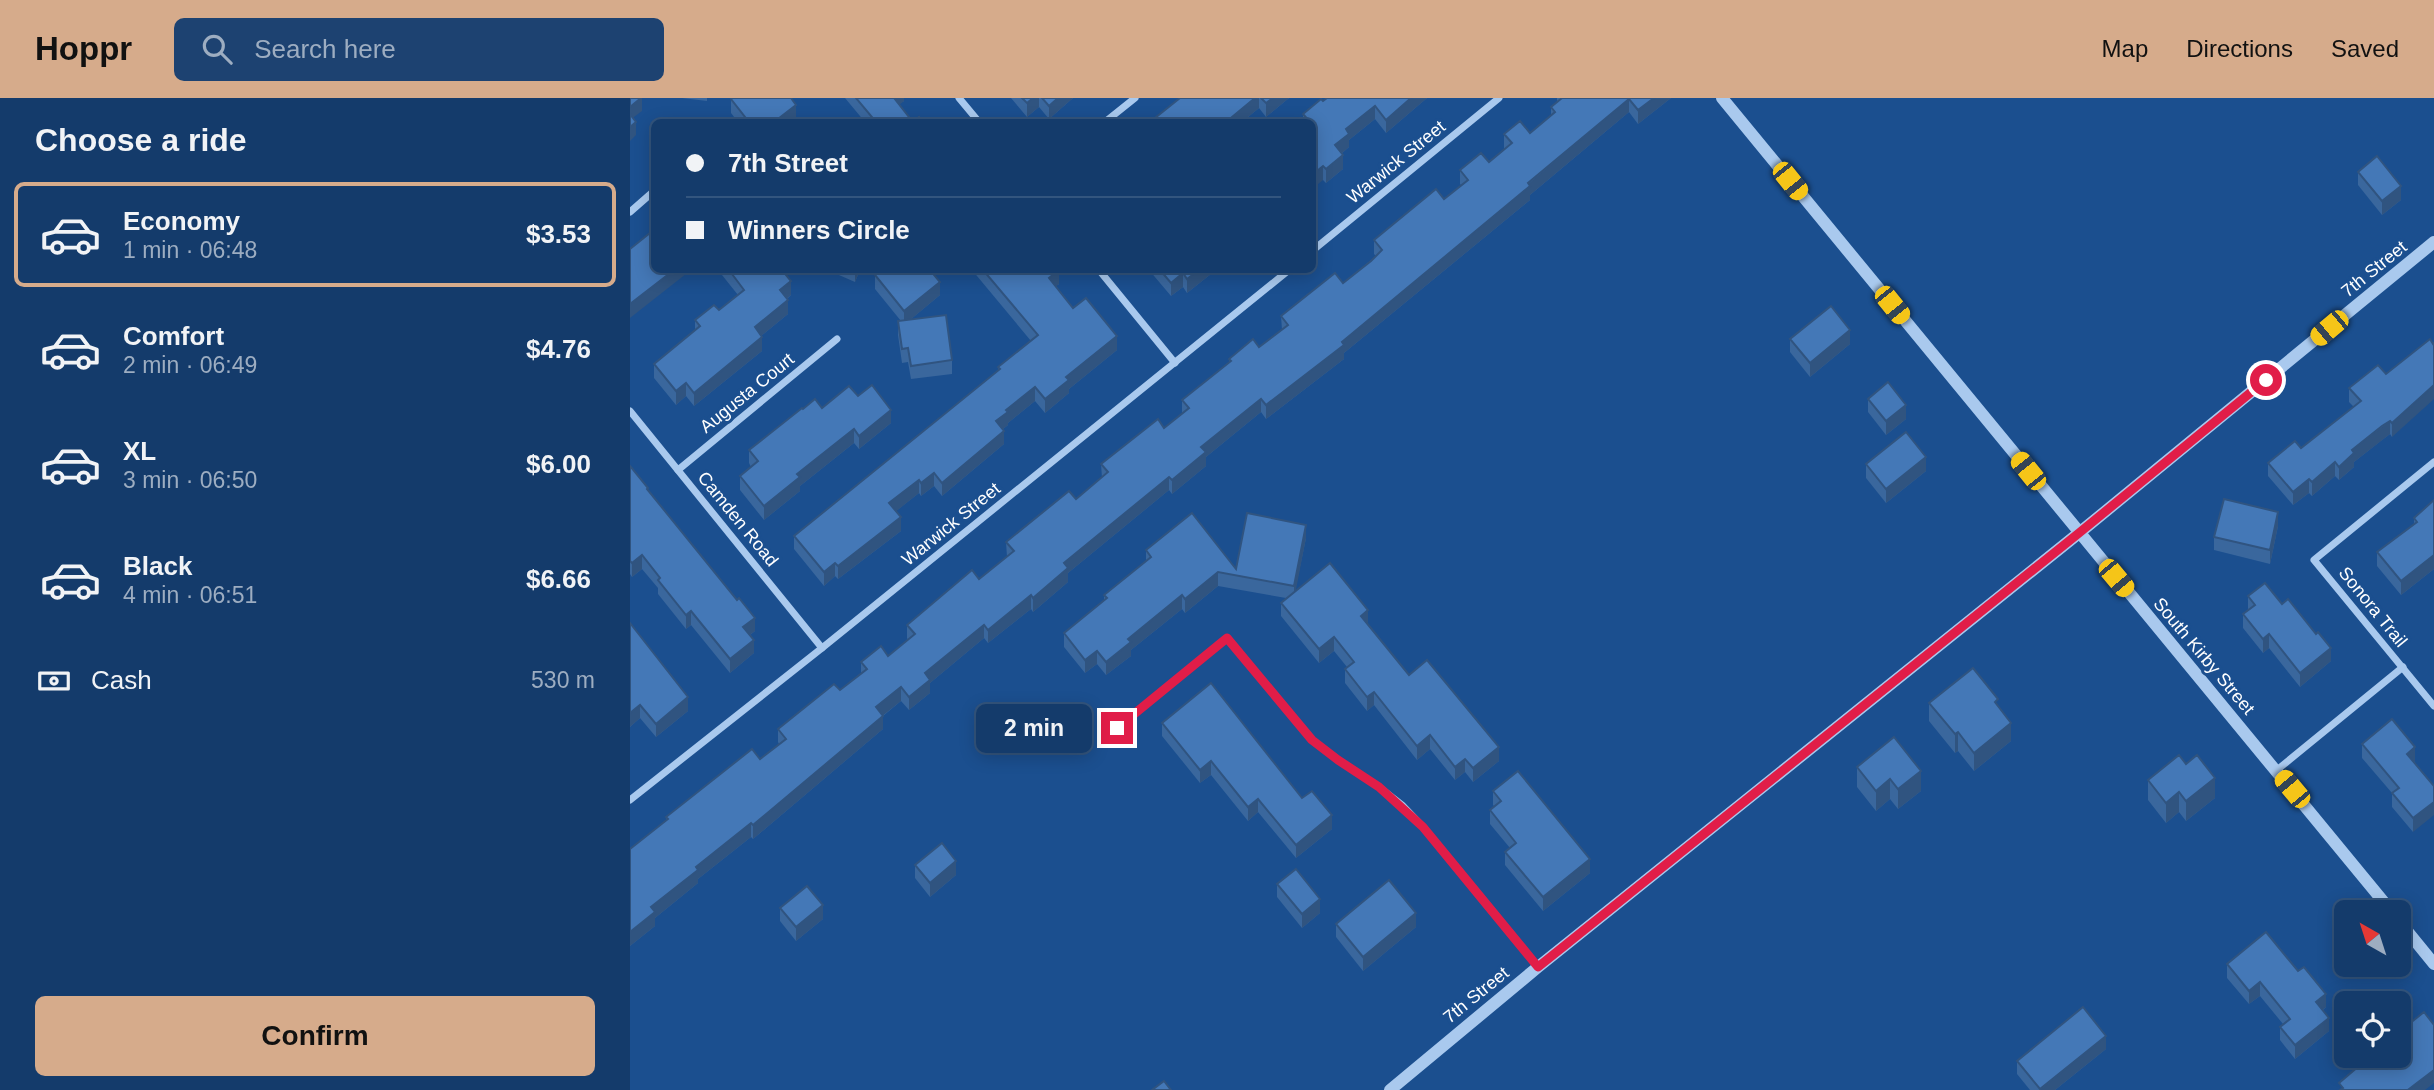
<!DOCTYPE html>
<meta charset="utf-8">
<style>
:root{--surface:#143b6b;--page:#1d4271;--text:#f1f3f6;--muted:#9dadc1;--line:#33557e;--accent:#d6ab8b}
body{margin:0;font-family:Helvetica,sans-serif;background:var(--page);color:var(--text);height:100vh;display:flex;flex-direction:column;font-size:26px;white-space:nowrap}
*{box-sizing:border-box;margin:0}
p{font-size:23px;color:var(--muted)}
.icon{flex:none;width:38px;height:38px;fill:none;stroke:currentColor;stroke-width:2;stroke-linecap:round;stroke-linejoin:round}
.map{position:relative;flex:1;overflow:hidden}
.drawer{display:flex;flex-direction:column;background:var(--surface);width:630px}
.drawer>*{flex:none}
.banner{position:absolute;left:21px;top:21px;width:665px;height:154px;border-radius:10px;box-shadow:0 4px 18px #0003,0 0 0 2px var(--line);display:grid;align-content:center;height:154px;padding:0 35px;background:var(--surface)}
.needle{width:46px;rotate:321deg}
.controls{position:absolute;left:1704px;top:802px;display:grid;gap:14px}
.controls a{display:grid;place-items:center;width:77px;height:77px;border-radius:10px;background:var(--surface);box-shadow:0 4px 18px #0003,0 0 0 2px var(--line);font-size:35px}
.end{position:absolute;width:32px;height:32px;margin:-16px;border:9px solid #e11d48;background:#fff;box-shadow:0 0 0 4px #fff}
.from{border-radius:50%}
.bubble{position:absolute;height:49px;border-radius:10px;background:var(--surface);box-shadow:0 4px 18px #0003,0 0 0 2px var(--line);font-size:23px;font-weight:800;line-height:49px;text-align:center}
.car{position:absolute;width:21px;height:42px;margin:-21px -10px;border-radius:9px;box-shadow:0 0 5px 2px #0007;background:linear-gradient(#f5c518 24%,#345 0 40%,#f5c518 0 76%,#345 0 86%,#f5c518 0)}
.banner b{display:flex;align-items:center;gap:24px;height:66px;font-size:26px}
.banner b+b{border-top:2px solid var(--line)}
.banner i{width:18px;height:18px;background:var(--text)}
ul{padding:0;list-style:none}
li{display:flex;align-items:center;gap:21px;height:105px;margin:0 14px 10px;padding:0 21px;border:4px solid transparent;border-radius:10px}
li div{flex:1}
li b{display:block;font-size:26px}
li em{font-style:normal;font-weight:800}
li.selected{border-color:var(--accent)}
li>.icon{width:63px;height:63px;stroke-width:1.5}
h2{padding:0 35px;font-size:32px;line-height:84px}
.pay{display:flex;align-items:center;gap:18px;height:77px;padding:0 35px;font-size:26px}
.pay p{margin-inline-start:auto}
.primary-button{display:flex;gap:14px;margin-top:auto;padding:14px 35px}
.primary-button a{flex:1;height:80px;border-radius:10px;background:var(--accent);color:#111;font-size:28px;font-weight:800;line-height:80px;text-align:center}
header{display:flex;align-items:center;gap:42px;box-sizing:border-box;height:98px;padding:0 35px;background:var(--accent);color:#111}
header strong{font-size:33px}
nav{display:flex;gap:38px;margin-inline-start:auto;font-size:24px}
.search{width:490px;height:63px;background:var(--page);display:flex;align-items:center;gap:18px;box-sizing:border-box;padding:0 24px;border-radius:10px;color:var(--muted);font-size:26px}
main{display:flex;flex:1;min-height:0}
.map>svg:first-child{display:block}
</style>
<header>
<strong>Hoppr</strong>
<div class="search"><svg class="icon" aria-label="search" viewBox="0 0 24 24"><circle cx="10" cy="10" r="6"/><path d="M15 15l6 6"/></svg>Search here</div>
<nav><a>Map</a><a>Directions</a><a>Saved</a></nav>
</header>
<main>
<section class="drawer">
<h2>Choose a ride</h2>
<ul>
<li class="selected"><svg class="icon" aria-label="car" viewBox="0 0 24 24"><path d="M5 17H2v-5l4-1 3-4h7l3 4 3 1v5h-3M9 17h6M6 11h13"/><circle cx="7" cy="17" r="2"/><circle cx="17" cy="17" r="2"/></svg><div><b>Economy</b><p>1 min · 06:48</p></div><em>$3.53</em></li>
<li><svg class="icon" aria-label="car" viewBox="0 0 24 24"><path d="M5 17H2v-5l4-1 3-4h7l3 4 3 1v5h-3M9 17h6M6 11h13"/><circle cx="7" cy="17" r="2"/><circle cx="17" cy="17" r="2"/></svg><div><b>Comfort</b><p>2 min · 06:49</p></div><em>$4.76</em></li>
<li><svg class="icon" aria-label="car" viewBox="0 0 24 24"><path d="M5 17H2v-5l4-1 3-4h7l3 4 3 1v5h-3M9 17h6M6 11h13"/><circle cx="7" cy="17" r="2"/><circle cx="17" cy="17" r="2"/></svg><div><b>XL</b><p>3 min · 06:50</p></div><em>$6.00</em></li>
<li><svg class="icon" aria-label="car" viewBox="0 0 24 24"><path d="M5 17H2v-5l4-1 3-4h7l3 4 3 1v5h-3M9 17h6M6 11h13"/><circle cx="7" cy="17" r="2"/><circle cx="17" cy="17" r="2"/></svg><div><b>Black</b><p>4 min · 06:51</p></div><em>$6.66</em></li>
</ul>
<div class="pay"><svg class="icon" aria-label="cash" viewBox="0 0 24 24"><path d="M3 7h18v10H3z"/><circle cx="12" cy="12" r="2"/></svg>Cash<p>530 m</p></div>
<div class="primary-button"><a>Confirm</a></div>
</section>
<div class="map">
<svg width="1804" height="992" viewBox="0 0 1804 992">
<rect width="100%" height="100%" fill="#1b4f8f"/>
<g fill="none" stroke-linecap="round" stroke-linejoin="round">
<g stroke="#a9c9ee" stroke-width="7">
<path d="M329 0 349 24"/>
<path d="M475 24 505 0"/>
<path d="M0 114 24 93"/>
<path d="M682 153 869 0"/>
<path d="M469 172 545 265"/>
<path d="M0 313 192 550"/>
<path d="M1804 364 1684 462 1804 608"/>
<path d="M48 372 207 241"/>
<path d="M487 630 597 540 682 642 708 662 749 689 772 707 793 729 908 869"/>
<path d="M1647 672 1773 569"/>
<path d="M0 702 192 550 659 172"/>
</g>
<g stroke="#a9c9ee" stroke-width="12">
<path d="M1092 0 1762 814"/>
<path d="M1769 823 1804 866"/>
<path d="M760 992 908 869 1449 435 1804 144"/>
</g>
</g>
<g fill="#3a679d">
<path d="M52 0H77V3Z"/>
<path d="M215 0H274V3L269 6 283 24H293H235Z"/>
<path d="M381 0H443L419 21 409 9 397 19Z"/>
<path d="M550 0H659L636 19 629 10 612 24H520Z"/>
<path d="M697 0H797L756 35 745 21 719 42V49L711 56 713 71 696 85 693 82 682 24H673V16Z"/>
<path d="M927 0H1041L1008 26 999 14 900 97V102L714 255V261L636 321 631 314 576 359V368L542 396 539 392 438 475V484L403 514 401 511 358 545 354 540 300 585V595L279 612 271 603 253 618V631L123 741 121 739 68 781V785L25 820V828L0 848V751L36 723V719L130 661 149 646 148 644V631L210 592 231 575V564L258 558 278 542 277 540V527L349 481 377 459 376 444 446 401 472 380 471 366 534 330 552 315V302L599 264V261L629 249 652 232 651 218 713 185 746 158 744 156V142L814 101 831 87 830 86V72L859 64 875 51 874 50V36L900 35 921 17V9L927 4Z"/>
<path d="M101 1 166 21 161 24H108L101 15Z"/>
<path d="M1728 74 1771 102 1752 117 1728 87Z"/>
<path d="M88 172H152L161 197 157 201 158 216 131 238 132 253 64 308 56 298 46 307 24 280V266L65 232V222L89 212 108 197Z"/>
<path d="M202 172H230L225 184 202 174Z"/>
<path d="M342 172H428L429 186 426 188 443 210 487 252 439 291V295L415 315 405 303 378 325V327L373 331 374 346 312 398 304 388 291 398 289 395 266 413 271 433 208 481 205 478 194 488 164 451V438L368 273V269L401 243Z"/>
<path d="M519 172H586L557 195 553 189 541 198Z"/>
<path d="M245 177 310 197 281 221 322 262V276L281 281 278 264 272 265 268 237V223H271L245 191Z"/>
<path d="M1160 241 1220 246 1180 279 1160 254Z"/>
<path d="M1800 241 1762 339 1760 336 1752 342 1724 364V369L1709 382 1705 378 1682 398 1679 395 1663 407 1638 378V365L1671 350 1724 309 1719 304V290L1756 276Z"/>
<path d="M228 298 261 325 229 351 224 345 170 388V393L134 422 110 392V378L121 369 119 365V352L192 310Z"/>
<path d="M1238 301 1276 321 1256 337 1238 314Z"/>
<path d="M1236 366 1296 373 1256 405 1236 380Z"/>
<path d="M0 368 125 533 120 537 124 555 100 575 61 527 56 531 28 496V490L12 471 2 479 0 476Z"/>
<path d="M1804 402V471L1771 497 1747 468V454L1784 426V420Z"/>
<path d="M1648 428 1640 466 1584 452V439Z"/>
<path d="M676 440 665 493 738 526 779 577 869 663 843 684 835 674 825 682 800 651 787 662 744 607 737 613 715 585V571L717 569 704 553 689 565 651 518V505L656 500 588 488 555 515 552 511 501 552V558L476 577 467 566 455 575 434 549V535L474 503V497L516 463V452L606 471Z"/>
<path d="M1618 498 1652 506 1701 563 1670 589 1639 550 1633 555 1613 530V516L1618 512Z"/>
<path d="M0 525 58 613 26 639 10 620 0 629Z"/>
<path d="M1299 605 1368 609 1381 643 1344 673 1328 653 1325 655 1299 623Z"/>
<path d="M532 625 672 700 702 731 666 760 628 714 618 723 581 677 570 685 532 638Z"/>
<path d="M1732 646 1785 663 1784 664 1783 734 1762 709V695L1732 660Z"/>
<path d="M1227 669 1291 693 1268 711 1260 701 1246 713 1227 689Z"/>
<path d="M1518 682 1585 700 1556 723 1549 714 1536 725 1518 702Z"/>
<path d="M863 693 960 775 913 813 875 767V754L880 750 860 726V712L864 708 863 707Z"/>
<path d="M285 767 326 777 300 799 285 780Z"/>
<path d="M647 786 690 815 672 830 647 799Z"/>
<path d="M150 810 193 821 166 843 150 823Z"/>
<path d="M706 826 786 829 733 873 706 839Z"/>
<path d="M1597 866 1668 873 1696 909 1693 912 1699 933 1665 961 1650 942V929L1653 926 1630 898 1619 906 1597 880Z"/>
<path d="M1476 951 1425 992H1400L1387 976V963Z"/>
</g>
<g fill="#305480">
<path d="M11 0H12V13L0 22V9Z"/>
<path d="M263 0H274V3L263 12Z"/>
<path d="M403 0H409V9L397 19V5Z"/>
<path d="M428 0H443L419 21V8Z"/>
<path d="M625 0H629V10L612 24H596Z"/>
<path d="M643 0H659L636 19V5Z"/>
<path d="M781 0H797L756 35V22Z"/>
<path d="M1024 0H1041L1008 26V12Z"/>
<path d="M999 1V14L900 97V102L714 255V261L636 321V307Z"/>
<path d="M166 7V21L161 24H144Z"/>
<path d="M745 8V21L719 42V49L705 61V47L716 31Z"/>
<path d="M6 24V37L0 43V29Z"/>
<path d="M713 57V71L696 85V71Z"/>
<path d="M693 68V82L682 91V77Z"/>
<path d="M1771 88V102L1752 117V103Z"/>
<path d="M44 172H61L0 220V206Z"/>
<path d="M225 172H230L225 184Z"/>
<path d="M429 172V186L419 194V180Z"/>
<path d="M569 172H586L557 195V181Z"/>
<path d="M553 175V189L541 198V185Z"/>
<path d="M161 183V197L150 206V192Z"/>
<path d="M310 184V197L274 227V213Z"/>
<path d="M158 202V216L125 243V229Z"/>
<path d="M1220 232V246L1180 279V265Z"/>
<path d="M487 238V252L439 291V295L415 315V301L436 279Z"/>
<path d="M132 239V253L64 308V295Z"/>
<path d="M56 285V298L46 307V293Z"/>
<path d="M1804 287V301L1762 339V325Z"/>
<path d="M405 289V303L378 325V327L366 337V323L376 312Z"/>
<path d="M631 301V314L576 359V368L542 396V382L571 349Z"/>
<path d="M1276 307V321L1256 337V323Z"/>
<path d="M261 312V325L229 351V338Z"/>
<path d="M1760 323V336L1724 364V369L1709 382V369L1722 352Z"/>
<path d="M224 331V345L170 388V393L134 422V408L167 376Z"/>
<path d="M374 333V346L312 398V385Z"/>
<path d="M1296 359V373L1256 405V391Z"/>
<path d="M1705 364V378L1682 398V384Z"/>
<path d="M304 375V388L291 398V385Z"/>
<path d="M539 379V392L438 475V484L403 514V500L434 465Z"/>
<path d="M1679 381V395L1663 407V394Z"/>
<path d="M289 382V395L259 419V405Z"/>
<path d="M1648 414V428L1640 466V452Z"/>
<path d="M271 419V433L208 481V468Z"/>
<path d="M676 427V440L664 502V488Z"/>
<path d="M12 457V471L2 479V465Z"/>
<path d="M1804 457V471L1771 497V483Z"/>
<path d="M205 465V478L194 488V474Z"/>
<path d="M588 474V488L555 515V501Z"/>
<path d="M401 497V511L358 545V532Z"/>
<path d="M552 497V511L501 552V558L476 577V564L498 541Z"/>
<path d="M738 512V526L731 518Z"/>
<path d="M61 513V527L56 531V517Z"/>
<path d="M125 520V533L113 542V529Z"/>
<path d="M354 527V540L300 585V595L279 612V599L295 575Z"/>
<path d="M1639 536V550L1633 555V541Z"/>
<path d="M704 539V553L689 565V551Z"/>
<path d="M124 542V555L100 575V561Z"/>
<path d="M1701 550V563L1670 589V575Z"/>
<path d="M467 553V566L455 575V562Z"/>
<path d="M271 589V603L246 623V609Z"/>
<path d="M744 594V607L737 613V599Z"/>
<path d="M58 599V613L26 639V626Z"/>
<path d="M10 607V620L0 629V615Z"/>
<path d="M253 618V631L123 741V727Z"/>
<path d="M1381 625V643L1344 673V655Z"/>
<path d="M1328 634V653L1325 655V636Z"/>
<path d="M800 637V651L787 662V648Z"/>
<path d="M869 649V663L843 684V670Z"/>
<path d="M1785 649V663L1777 669V656Z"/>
<path d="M835 661V674L825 682V669Z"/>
<path d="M581 663V677L570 685V672Z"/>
<path d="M1291 673V693L1268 711V691Z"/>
<path d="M1585 680V700L1556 723V703Z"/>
<path d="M1260 681V701L1246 713V693Z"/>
<path d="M1549 694V714L1536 725V705Z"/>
<path d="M628 701V714L618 723V709Z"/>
<path d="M1804 704V717L1783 734V720Z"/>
<path d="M702 717V731L666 760V747Z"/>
<path d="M121 725V739L68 781V785L25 820V828L0 848V834L21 809 66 769Z"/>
<path d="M960 761V775L913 813V799Z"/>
<path d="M326 763V777L300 799V785Z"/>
<path d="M690 801V815L672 830V816Z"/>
<path d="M193 807V821L166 843V829Z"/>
<path d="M786 815V829L733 873V859Z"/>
<path d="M1630 884V898L1619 906V893Z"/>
<path d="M1696 896V909L1686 917V904Z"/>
<path d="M1699 920V933L1665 961V947Z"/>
<path d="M1476 938V951L1425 992H1410Z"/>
<path d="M1804 972V985L1795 992H1779V991Z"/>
</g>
<g fill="#4478b7" stroke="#305480" stroke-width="2">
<path d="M0 0H11L0 9Z"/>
<path d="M102 0H161L166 7 144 24H119L101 1Z"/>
<path d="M226 0H264L283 24 289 19 293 24H246Z"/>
<path d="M392 0H403L397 5Z"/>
<path d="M412 0H428L419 8Z"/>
<path d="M550 0H625L596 24H520Z"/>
<path d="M631 0H643L636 5Z"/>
<path d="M697 0H781L756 22 745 8 716 31 719 36 705 47 713 57 696 71 693 68 682 77V24H680L673 16 691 1 693 3Z"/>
<path d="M932 0H1024L1008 12 999 1 898 85 900 88 712 244 714 247 636 307 631 301 571 349 576 354 542 382 539 379 434 465 438 470 403 500 401 497 358 532 354 527 295 575 300 582 279 599 271 589 246 609 253 618 123 727 121 725 66 769 68 772 21 809 25 814 0 834V751L38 721 36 719 122 651 130 661 156 641 148 631 204 586 210 592 237 571 231 564 251 548 258 558 285 536 277 527 342 472 349 481 384 453 376 444 439 393 446 401 478 374 471 366 528 321 534 330 559 310 552 302 601 263 599 261 623 241 629 249 658 227 651 218 705 175 713 185 741 163 752 152 744 142 806 91 814 101 838 82 830 72 851 55 859 64 882 45 874 36 890 23 900 35 925 14 921 9Z"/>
<path d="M0 16 6 24 0 29Z"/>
<path d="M1747 58 1771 88 1752 103 1728 74Z"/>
<path d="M20 135 24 140V172H44L0 206V151Z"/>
<path d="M99 172H152L161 183 150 192 158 202 125 229 132 239 64 295 56 285 46 293 24 266 70 228 65 222 84 207 89 212 114 192Z"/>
<path d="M253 172H300L310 184 274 213 245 177Z"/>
<path d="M353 172H429L419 180 443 210 456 200 487 238 436 279 439 282 415 301 405 289 376 312 378 314 366 323 374 333 312 385 304 375 291 385 289 382 259 405 271 419 208 468 205 465 194 474 164 438 370 271 368 269 408 237Z"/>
<path d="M530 172H569L557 181 553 175 541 185Z"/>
<path d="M1201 208 1220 232 1180 265 1160 241Z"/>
<path d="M316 217 322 262 281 268 278 250 272 251 268 223Z"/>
<path d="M1800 241 1803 246 1804 245V287L1762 325 1760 323 1752 328 1722 352 1724 355 1709 369 1705 364 1682 384 1679 381 1663 394 1638 365 1665 343 1671 350 1731 303 1719 290 1748 267 1756 276Z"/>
<path d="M1258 284 1276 307 1256 323 1238 301Z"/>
<path d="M242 287 261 312 229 338 224 331 167 376 170 379 134 408 110 378 128 363 119 352 172 310 173 311 185 301 192 310 219 288 228 298Z"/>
<path d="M1276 334 1296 359 1256 391 1236 366Z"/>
<path d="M0 368 18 390 17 391 107 502 109 500 125 520 113 529 124 542 100 561 61 513 56 517 28 482 30 480 12 457 2 465 0 463Z"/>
<path d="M1594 401 1648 414 1640 452 1584 439Z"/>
<path d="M1804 402V457L1771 483 1747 454 1787 424 1784 420Z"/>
<path d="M562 415 606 471 617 415 676 427 664 488 588 474 555 501 552 497 498 541 501 544 476 564 467 553 455 562 434 535 477 500 474 497 521 459 516 452Z"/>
<path d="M700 465 738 512 731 518 779 577 797 562 869 649 843 670 835 661 825 669 800 637 787 648 744 594 737 599 715 571 724 564 704 539 689 551 651 505Z"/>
<path d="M1635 485 1652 506 1658 501 1686 536 1688 534 1701 550 1670 575 1639 536 1633 541 1613 516 1625 507 1618 498Z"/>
<path d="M0 525 58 599 26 626 10 607 0 615Z"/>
<path d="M1343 570 1368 601 1365 604 1381 625 1344 655 1328 634 1325 636 1299 605Z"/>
<path d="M581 585 672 700 682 693 702 717 666 747 628 701 618 709 581 663 570 672 532 625Z"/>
<path d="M1762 621 1785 649 1777 656 1804 688V704L1783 720 1762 695 1769 690 1732 646Z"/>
<path d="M1264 639 1291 673 1268 691 1260 681 1246 693 1227 669Z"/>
<path d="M1549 657 1556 666 1567 657 1585 680 1556 703 1549 694 1536 705 1518 682Z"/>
<path d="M888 673 960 761 913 799 875 754 886 745 860 712 871 703 863 693Z"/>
<path d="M312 745 326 763 300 785 285 767Z"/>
<path d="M666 771 690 801 672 816 647 786Z"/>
<path d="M759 782 786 815 733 859 706 826Z"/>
<path d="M177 788 193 807 166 829 150 810Z"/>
<path d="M1636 834 1668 873 1674 869 1696 896 1686 904 1699 920 1665 947 1650 929 1660 921 1630 884 1619 893 1597 866Z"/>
<path d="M1453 909 1476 938 1410 991 1387 963Z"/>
<path d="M1794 914 1804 927V972L1779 991 1780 992H1710L1713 990 1709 985 1742 957H1769V934Z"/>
<path d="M534 983 541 992H522Z"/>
</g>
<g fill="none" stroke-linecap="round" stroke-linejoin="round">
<path stroke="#e11d48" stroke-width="9" d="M487 630 597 540 682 642 708 662 749 689 793 729 908 869 1449 435 1636 282"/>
</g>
<g text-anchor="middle" stroke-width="6" stroke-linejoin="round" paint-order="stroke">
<g font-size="18" fill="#fff" stroke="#1b4f8f">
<text transform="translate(766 64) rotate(-39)" y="6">Warwick Street</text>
<text transform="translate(1744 171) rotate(-39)" y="6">7th Street</text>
<text transform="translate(117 295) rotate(-39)" y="6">Augusta Court</text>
<text transform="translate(108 421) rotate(51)" y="6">Camden Road</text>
<text transform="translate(321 426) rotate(-39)" y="6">Warwick Street</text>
<text transform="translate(1743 509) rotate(51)" y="6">Sonora Trail</text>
<text transform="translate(1574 558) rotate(50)" y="6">South Kirby Street</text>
<text transform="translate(846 897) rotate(-39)" y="6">7th Street</text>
</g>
</g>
</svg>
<div class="controls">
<a><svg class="needle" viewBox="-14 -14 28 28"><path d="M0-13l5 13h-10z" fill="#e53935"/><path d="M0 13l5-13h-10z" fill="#9dadc1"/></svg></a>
<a><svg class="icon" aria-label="locate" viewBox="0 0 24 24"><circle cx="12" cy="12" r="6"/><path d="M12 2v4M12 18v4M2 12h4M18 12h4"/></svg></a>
</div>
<i class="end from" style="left:1636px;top:282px"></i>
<i class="end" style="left:487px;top:630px"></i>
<div class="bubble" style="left:346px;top:606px;width:116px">2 min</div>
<i class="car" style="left:1160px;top:83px;rotate:141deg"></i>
<i class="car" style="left:1262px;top:207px;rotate:141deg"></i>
<i class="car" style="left:1699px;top:230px;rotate:230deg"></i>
<i class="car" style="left:1398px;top:373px;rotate:321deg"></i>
<i class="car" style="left:1486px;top:480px;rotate:140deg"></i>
<i class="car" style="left:1662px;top:691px;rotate:320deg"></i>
<div class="banner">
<b><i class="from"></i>7th Street</b>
<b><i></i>Winners Circle</b>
</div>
</div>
</main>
